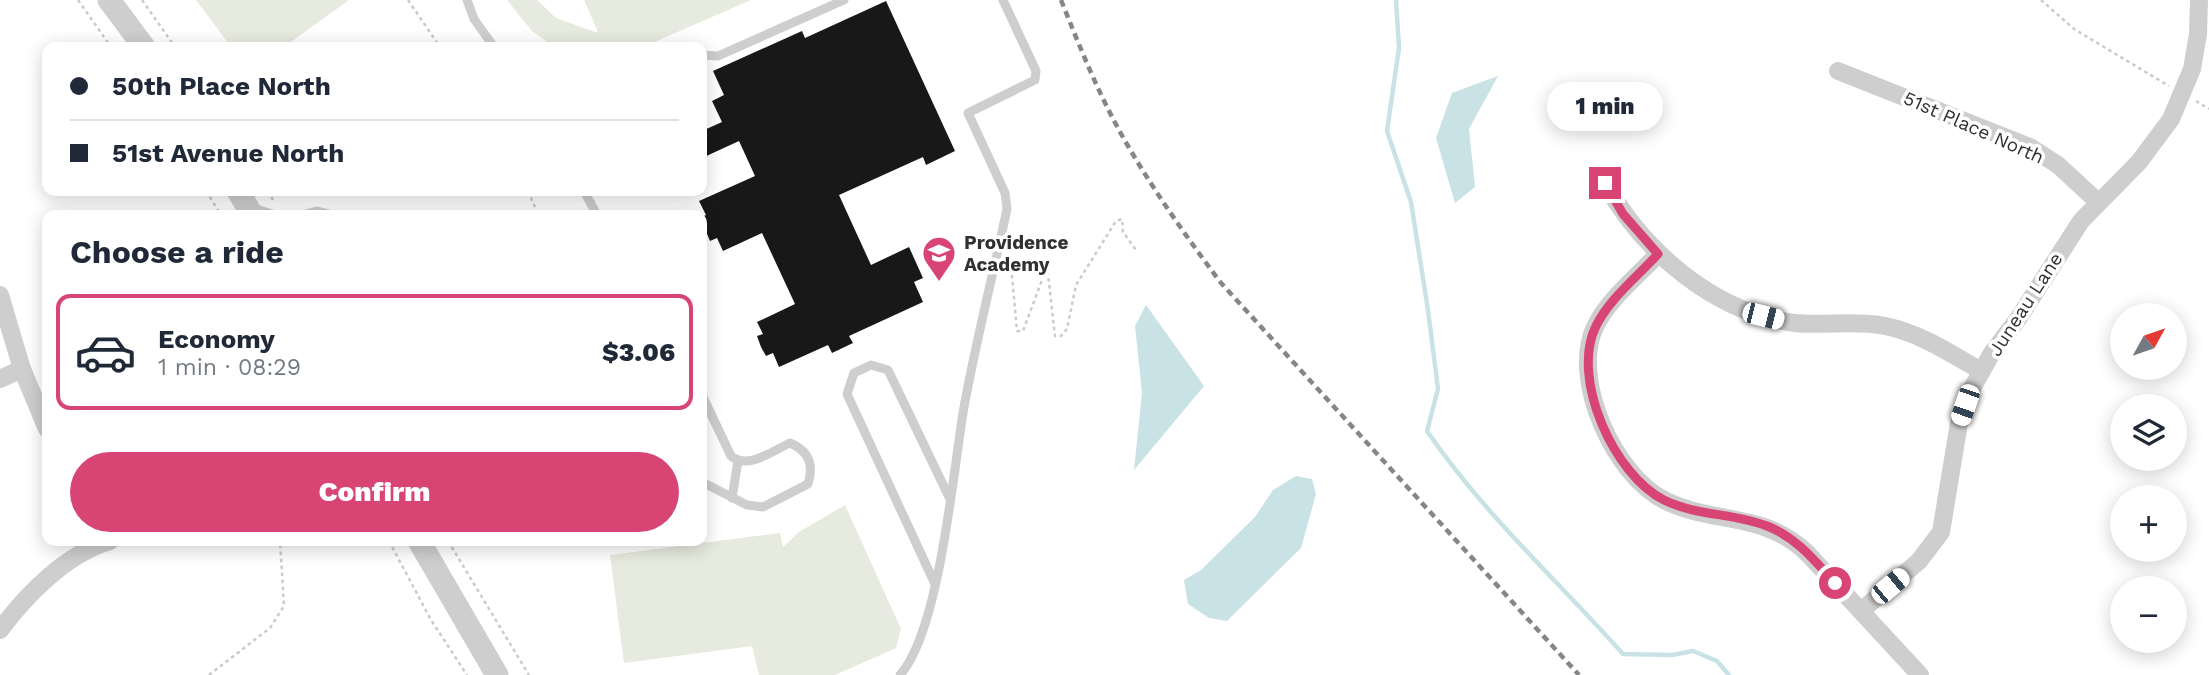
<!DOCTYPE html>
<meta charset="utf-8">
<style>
:root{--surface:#fff;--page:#f6f6f7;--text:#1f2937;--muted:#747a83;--line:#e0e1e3;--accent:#d84473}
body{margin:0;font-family:"Work Sans",sans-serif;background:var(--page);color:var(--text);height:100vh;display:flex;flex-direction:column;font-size:26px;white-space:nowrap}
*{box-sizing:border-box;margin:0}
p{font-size:23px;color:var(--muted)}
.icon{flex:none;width:38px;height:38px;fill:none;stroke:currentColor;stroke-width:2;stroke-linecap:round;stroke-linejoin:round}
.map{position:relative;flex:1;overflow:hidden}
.sheet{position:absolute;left:42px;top:210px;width:665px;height:336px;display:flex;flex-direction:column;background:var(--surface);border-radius:14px;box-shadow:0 4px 18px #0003}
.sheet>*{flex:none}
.guide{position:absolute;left:42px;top:42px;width:665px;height:154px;border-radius:14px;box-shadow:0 4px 18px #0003;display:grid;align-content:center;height:154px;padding:0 28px;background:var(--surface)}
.needle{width:46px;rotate:50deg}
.tools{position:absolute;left:2110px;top:303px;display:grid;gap:14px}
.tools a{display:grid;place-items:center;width:77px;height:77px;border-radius:50%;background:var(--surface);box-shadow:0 4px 18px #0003;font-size:35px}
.end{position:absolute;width:32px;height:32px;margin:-16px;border:9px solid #d84473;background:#fff;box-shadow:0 0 0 4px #fff}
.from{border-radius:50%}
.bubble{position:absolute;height:49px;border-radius:24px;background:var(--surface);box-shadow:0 4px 18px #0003;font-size:23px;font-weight:800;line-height:49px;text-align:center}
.car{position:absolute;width:21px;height:42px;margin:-21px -10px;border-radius:9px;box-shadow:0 0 5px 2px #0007;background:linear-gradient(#fff 24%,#345 0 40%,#fff 0 76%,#345 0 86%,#fff 0)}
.guide b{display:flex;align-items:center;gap:24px;height:66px;font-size:26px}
.guide b+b{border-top:2px solid var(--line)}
.guide i{width:18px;height:18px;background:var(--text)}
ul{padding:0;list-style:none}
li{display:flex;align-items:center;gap:21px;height:116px;margin:0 14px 10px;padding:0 14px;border:4px solid transparent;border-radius:14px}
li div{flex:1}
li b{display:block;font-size:26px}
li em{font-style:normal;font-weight:800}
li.on{border-color:var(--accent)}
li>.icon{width:63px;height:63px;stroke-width:1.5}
h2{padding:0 28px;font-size:32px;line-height:84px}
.action{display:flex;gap:14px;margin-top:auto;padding:14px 28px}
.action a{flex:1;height:80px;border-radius:42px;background:var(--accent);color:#fff;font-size:28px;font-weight:800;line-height:80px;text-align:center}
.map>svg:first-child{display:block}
</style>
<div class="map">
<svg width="2209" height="675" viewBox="0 0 2209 675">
<rect width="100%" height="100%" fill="#fff"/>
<g fill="#e7eade">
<path d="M196 0H349L284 47H231Z"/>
<path d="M507 0H537L556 18 595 32H598L584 0H751L643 47 553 46 532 31Z"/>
<path d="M845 505 901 629 896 648 835 675H759L752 646 624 663 610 555 780 533 783 547 799 532Z"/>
</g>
<g fill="#c9e2e6">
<path d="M1498 76 1469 129 1475 187 1455 203 1436 138 1452 93Z"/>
<path d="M1146 305 1204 386 1134 470 1142 393 1135 326Z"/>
<path d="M1296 476 1312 479 1316 494 1301 548 1227 621 1209 618 1188 604 1184 580 1201 570 1255 517 1273 490Z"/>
</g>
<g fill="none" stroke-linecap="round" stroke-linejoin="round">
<path stroke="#c9e2e6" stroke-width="4.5" d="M1396 0 1399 48 1387 131 1411 202 1428 310 1438 389 1427 431C1483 513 1557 580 1623 654L1672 655 1693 651 1717 661 1729 675"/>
</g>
<path fill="#181818" d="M886 1 955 151 926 165 923 157 839 195 871 265 909 247 923 278 914 282 923 302 849 336 853 343 832 353 828 345 779 367 773 353 766 356 761 347 757 336 763 334 757 322 795 304 762 233 723 251 717 238 710 241 702 222V217L706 215 699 201 755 176 739 141 702 158V131L722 122 712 101 724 95 713 71 802 31 805 38Z"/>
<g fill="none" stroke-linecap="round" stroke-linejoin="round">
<g stroke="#cbcbcb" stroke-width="2.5" stroke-dasharray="3.5 3.5" stroke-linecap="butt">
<path d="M78 0 111 47"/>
<path d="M142 0 175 47"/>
<path d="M408 0 440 47"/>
<path d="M2041 0 2074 29 2169 86"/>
<path d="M2196 101 2209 109"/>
<path d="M206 191 221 215"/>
<path d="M268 191 273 200"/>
<path d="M528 191 538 214"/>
<path d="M1010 254 1017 331H1023L1045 272 1048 274 1055 336H1061L1067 329 1076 285 1116 221 1122 219 1123 232 1136 250"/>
<path d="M389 541 431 620 467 675"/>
<path d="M448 541 529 675"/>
<path d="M209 675 270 628 284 606 280 541"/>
</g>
<g stroke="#cecece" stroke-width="9">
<path d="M467 0 474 19 494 47"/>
<path d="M702 55 718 56 844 0"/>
<path d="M584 191 597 215"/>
<path d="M253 208 275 215"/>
<path d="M302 215 317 211 333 215"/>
<path d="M702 395 731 456C748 470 772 451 790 443 809 451 814 465 808 484L763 507 747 505 702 482"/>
<path d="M732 498 738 461"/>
<path d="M935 584 847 394 854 373 871 365 888 370 949 497"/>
<path d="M900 675C940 630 953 471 964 407 976 341 993 275 1007 209L1005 193 968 113 1035 80 1036 71 1003 0"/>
</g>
<g stroke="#cecece" stroke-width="18">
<path d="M1838 71 2030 147 2058 165 2098 202"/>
<path d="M1605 183C1643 251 1714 313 1795 323 1825 326 1855 320 1885 326 1920 333 1950 353 1981 371"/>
<path d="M1658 254C1638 276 1608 299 1595 327 1570 379 1615 477 1666 501 1716 525 1764 511 1808 554L1920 675"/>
<path d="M0 295 22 369 47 429"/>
<path d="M0 379 22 369"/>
<path d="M1861 611 1919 561 1941 532 1959 423 1972 388 1992 353 2018 319 2081 221 2139 162 2171 119 2192 69 2198 34 2199 0"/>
<path d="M0 630C26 595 67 553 110 541"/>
</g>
<g stroke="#cecece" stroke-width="23">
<path d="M109 0 144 47"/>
<path d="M238 191 252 215"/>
<path d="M419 541 497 675"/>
</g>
<path stroke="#868686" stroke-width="4.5" stroke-dasharray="7 5" stroke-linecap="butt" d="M1061 0C1081 50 1101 100 1128 146 1156 194 1188 239 1221 283L1579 675"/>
</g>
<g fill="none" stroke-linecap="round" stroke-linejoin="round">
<path stroke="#d84473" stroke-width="9" d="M1605 183 1623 214 1658 254C1638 276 1609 299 1596 326 1570 378 1614 475 1664 500 1696 516 1734 513 1767 526 1796 537 1815 561 1835 583"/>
</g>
<defs>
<symbol id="school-pin" viewBox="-11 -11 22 30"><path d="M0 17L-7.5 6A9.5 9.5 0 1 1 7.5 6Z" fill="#d84473" stroke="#fff"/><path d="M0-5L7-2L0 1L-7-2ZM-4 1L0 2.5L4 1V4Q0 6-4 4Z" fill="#fff"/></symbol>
</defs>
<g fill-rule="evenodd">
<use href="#school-pin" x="920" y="234" width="38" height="52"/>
</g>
<g text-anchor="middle" stroke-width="7" stroke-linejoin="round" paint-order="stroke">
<g font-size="19" fill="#313131" stroke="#fff">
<text transform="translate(1974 127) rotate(24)" y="7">51st Place North</text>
<text transform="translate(2025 304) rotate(-57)" y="7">Juneau Lane</text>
</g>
<g font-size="19" font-weight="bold" fill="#313131" stroke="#fff" text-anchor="start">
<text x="964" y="249">Providence<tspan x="964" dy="22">Academy</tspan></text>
</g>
</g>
</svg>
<div class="tools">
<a><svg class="needle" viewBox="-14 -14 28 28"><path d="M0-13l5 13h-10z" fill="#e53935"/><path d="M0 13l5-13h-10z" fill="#747a83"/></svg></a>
<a><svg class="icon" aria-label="layers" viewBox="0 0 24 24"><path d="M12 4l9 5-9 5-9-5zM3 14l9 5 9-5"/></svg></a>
<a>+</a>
<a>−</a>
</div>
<i class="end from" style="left:1835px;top:583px"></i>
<i class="end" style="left:1605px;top:183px"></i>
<div class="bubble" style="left:1547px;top:82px;width:116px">1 min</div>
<i class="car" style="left:1763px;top:316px;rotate:104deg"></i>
<i class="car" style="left:1965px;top:405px;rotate:199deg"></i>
<i class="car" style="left:1890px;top:586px;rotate:50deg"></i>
<div class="guide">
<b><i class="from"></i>50th Place North</b>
<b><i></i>51st Avenue North</b>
</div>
<section class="sheet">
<h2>Choose a ride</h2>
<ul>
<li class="on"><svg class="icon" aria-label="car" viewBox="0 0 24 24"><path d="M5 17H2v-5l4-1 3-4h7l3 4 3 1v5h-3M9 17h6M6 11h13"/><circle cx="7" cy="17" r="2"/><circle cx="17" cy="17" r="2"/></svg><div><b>Economy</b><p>1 min · 08:29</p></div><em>$3.06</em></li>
</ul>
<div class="action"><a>Confirm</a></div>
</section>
</div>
